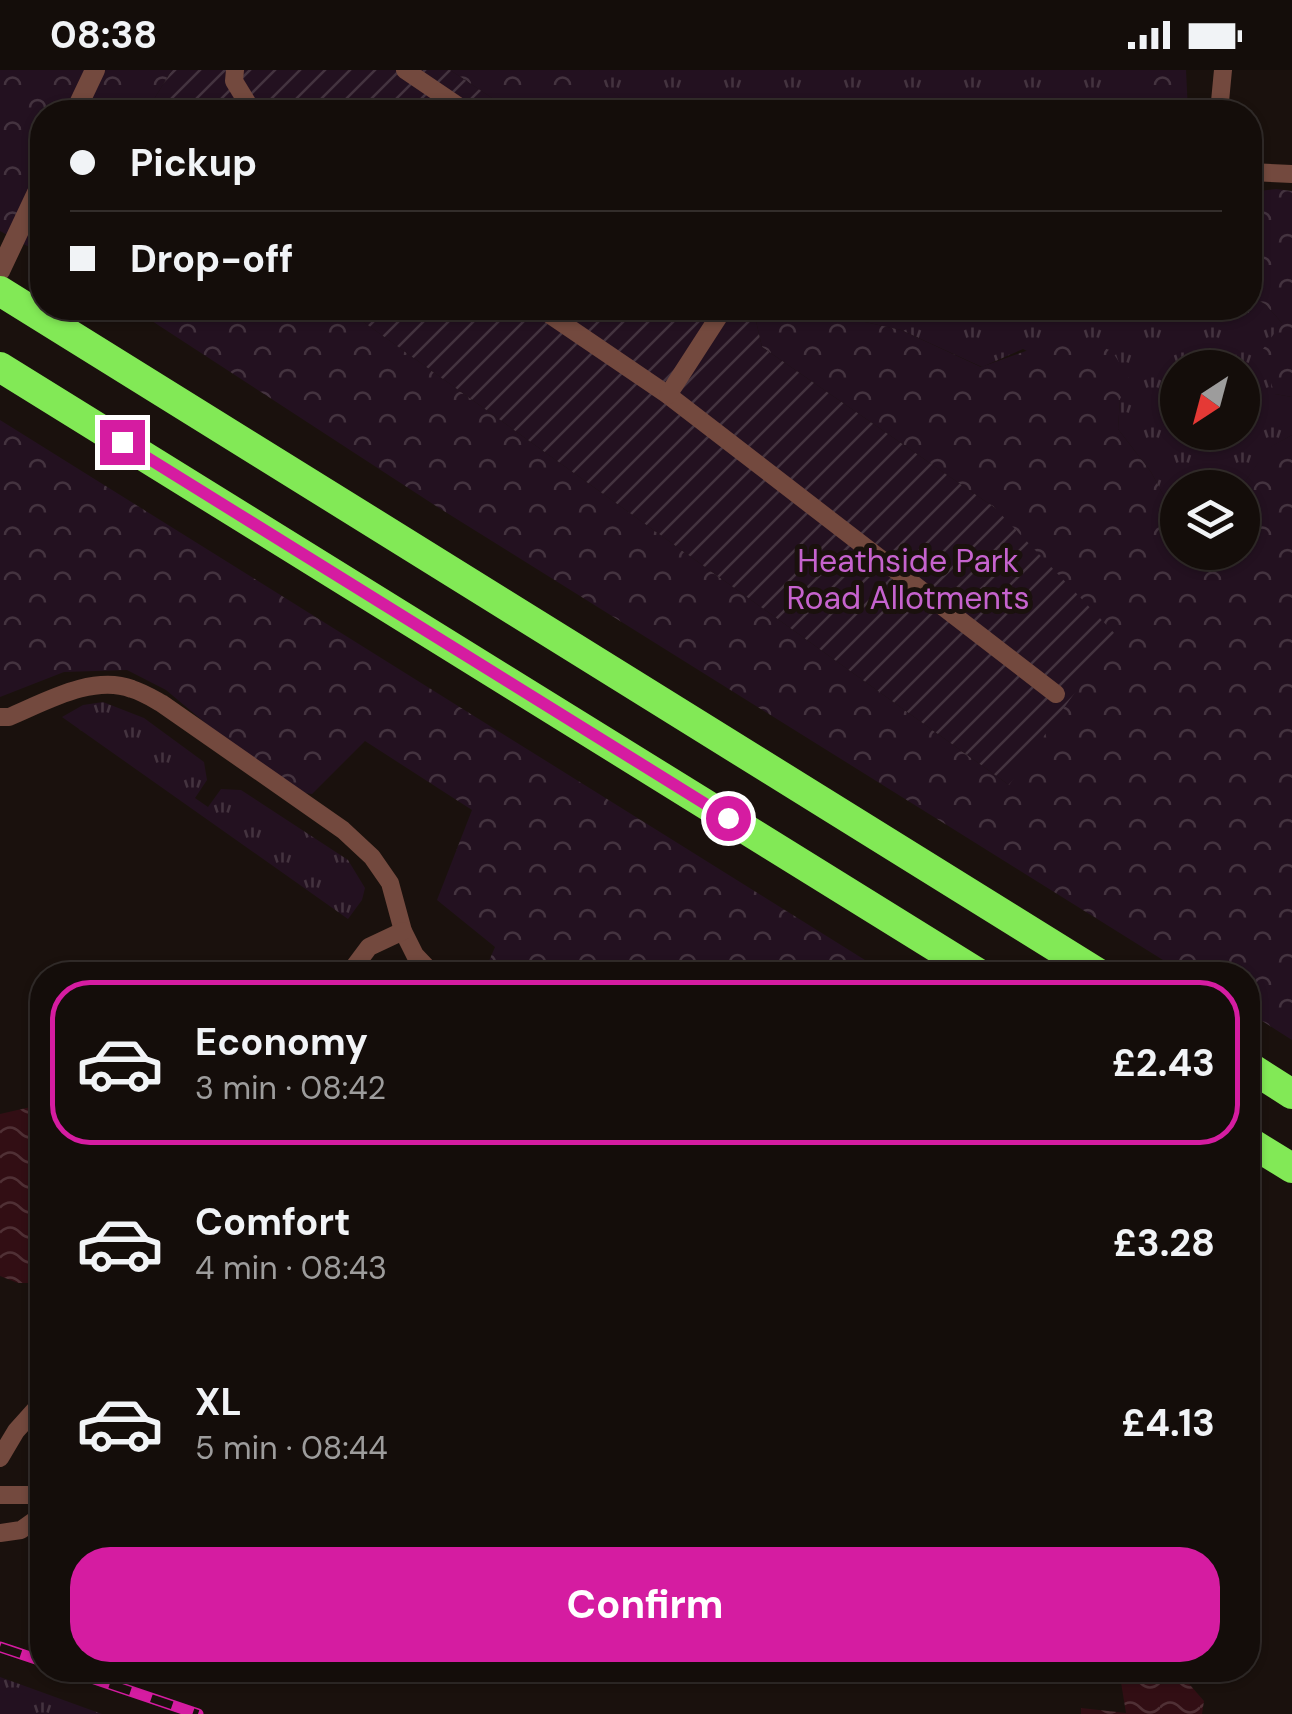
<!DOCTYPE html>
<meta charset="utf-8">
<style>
:root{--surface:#140d0a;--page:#211b18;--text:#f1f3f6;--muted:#9d9c9c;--line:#332d2b;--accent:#d51ca1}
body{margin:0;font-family:"DM Sans",sans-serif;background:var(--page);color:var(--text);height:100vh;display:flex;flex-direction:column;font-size:38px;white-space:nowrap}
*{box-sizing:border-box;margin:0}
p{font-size:32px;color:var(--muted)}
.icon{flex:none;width:55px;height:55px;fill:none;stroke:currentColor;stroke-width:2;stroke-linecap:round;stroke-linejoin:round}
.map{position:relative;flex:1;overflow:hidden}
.panel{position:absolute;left:30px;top:892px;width:1230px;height:720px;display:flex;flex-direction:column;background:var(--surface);border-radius:40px;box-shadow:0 2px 8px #0004,0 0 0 2px var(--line)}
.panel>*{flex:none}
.guide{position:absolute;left:30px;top:30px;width:1232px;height:220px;border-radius:40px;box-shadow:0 2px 8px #0004,0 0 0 2px var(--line);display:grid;align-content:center;height:220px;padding:0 40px;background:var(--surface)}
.needle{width:65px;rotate:216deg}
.tools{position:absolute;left:1160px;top:280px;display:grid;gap:20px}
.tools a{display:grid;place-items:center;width:100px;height:100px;border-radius:50%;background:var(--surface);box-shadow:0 2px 8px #0004,0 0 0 2px var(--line);font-size:50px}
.end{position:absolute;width:45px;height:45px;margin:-22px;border:12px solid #d51ca1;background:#fff;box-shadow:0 0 0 5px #fff}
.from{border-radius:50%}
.guide b{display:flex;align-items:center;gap:35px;height:95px;font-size:38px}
.guide b+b{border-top:2px solid var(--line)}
.guide i{width:25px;height:25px;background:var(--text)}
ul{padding:18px 0 0;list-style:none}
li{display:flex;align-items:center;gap:30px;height:165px;margin:0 20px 15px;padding:0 20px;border:5px solid transparent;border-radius:40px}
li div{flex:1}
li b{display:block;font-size:38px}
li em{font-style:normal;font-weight:700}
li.on{border-color:var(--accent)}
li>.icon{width:90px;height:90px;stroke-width:1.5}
.primary-button{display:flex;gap:20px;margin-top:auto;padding:20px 40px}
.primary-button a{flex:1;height:115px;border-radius:40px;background:var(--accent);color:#fff;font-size:40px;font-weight:700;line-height:115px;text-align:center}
.status{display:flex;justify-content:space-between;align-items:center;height:70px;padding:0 50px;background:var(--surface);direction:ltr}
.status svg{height:28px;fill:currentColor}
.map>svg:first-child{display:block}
</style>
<div class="status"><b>08:38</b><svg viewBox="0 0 49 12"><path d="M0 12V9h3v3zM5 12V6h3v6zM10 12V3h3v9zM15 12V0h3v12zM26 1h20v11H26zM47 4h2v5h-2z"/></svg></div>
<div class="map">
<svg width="1292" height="1644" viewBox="0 0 1292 1644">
<defs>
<pattern id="grass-tufts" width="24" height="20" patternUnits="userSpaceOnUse" patternTransform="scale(2.5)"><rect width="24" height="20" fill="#231120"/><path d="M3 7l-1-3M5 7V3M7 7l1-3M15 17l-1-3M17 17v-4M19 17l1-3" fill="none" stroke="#44333f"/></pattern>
<pattern id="forest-crowns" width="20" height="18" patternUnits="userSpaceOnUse" patternTransform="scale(2.5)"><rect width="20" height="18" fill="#231120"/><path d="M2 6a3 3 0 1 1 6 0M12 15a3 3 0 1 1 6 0" fill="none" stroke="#44333f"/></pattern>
<pattern id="garden-furrows" width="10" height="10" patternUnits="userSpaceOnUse" patternTransform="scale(2.5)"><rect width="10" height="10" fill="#231120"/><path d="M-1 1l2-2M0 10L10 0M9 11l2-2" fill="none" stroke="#44333f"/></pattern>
<pattern id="water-waves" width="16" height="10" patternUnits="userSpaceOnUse" patternTransform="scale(2.5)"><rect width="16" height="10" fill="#320e14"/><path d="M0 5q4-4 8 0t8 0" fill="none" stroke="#503035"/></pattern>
</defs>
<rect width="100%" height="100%" fill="#1a110d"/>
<g fill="url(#grass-tufts)" fill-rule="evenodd">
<path d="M589 0H1126V42H639L591 6Z"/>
<path d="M1250 226 1265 234 1282 253 1275 324 1292 327V365L1269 378 1246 410 1212 412 1206 417 1178 418 1177 430H1166L1151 402 1118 359 1120 329 1023 279 982 297 901 260 856 250 837 238H1153L1156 242 1177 246 1200 238H1250ZM1178 298H1242V362H1178Z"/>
<path d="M103 632 144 648 204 692 207 710 195 728 208 737 221 719 241 720 348 790 365 818 362 830 348 849 62 647 83 635Z"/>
<path d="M0 1607 102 1644H0Z"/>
</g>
<g fill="url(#forest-crowns)">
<path d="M0 0H172L146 42H42V184L0 161Z"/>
<path d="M450 0H589L592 6 639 42H513Z"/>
<path d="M1126 0H1186L1188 42H1126Z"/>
<path d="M1276 119 1292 121V327L1275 324 1260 283 1282 253 1265 234 1250 226V122Z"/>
<path d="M132 238H344L1009 715 995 438 762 277 753 238H837L856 250 901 260 981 297 1071 265 1112 281 1131 311 1120 329 1118 359 1151 402 1166 430H1177L1178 482H1242V418L1206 417 1212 412 1246 410 1268 378 1292 365V970L1248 942V905H1187L439 438Z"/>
<path d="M0 350 889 905H483L495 877 437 830 472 740 365 671 312 724 304 723 210 657 166 620 127 600 64 602 0 627Z"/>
</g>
<g fill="url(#garden-furrows)">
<path d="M172 0H450L513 42H146Z"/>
<path d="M344 238H753L762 277 995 438 1116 565 1009 715Z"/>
</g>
<g fill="url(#water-waves)">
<path d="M35 1036 42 1037V1213H18L0 1206V1044Z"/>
<path d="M1119 1600H1177L1204 1631 1202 1644H1081V1638L1126 1643Z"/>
</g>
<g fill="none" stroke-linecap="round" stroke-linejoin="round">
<g stroke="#73493e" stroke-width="18">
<path d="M235 0 234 11 253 42"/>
<path d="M405 0 467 42"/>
<path d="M1219 42 1223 0"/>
<path d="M1250 102 1292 104"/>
<path d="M540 238 668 325 1056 624"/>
<path d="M668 325 721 243 720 238"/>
<path d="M0 647H9C45 632 93 604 132 619 142 622 152 628 161 633L343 760 372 787 390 813 403 861 415 885 434 905"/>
<path d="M348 905 369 877 403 861"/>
<path d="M0 1388 16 1361 42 1332"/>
<path d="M0 1425H42"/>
<path d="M0 1463 21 1460 42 1445"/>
</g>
<g stroke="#73493e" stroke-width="20">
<path d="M75 42 95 0"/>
<path d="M0 201 42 112"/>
</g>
<g stroke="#82e956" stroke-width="30">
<path d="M0 221 1101 905"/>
<path d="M0 297 981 905"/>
<path d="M1248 996 1292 1024"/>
<path d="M1248 1071 1292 1098"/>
</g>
<defs>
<g id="rail">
<path d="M0 1577 42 1591"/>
<path d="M68 1600 198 1644"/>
</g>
</defs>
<use href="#rail" stroke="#d51ca1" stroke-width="11"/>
<use href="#rail" stroke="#1a110d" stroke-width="8" stroke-dasharray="22" stroke-linecap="butt"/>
</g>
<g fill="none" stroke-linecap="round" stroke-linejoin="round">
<path stroke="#d51ca1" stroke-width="12" d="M122 372 728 748"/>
</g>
<g text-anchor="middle" stroke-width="10" stroke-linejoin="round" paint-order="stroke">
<g font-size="32" fill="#c663ce" stroke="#1a110d">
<text x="908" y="502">Heathside Park<tspan x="908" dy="37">Road Allotments</tspan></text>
</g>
</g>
</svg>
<div class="tools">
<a><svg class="needle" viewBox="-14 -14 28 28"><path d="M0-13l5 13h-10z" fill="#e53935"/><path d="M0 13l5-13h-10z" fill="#9d9c9c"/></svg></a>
<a><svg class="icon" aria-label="layers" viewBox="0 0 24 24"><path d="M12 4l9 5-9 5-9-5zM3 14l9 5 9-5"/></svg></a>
</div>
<i class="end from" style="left:728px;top:748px"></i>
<i class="end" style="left:122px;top:372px"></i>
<div class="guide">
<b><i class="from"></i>Pickup</b>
<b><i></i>Drop-off</b>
</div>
<section class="panel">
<ul>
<li class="on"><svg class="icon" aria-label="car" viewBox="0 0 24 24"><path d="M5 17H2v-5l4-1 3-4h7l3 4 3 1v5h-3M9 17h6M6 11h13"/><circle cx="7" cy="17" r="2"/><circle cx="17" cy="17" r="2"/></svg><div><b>Economy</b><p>3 min · 08:42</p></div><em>£2.43</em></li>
<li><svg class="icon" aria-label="car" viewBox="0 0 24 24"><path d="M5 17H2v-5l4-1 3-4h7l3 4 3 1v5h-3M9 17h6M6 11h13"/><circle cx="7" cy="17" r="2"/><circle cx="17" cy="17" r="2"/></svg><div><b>Comfort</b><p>4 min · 08:43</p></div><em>£3.28</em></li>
<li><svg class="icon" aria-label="car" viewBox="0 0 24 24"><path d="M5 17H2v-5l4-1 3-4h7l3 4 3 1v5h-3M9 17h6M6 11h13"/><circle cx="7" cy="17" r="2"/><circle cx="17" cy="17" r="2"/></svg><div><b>XL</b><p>5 min · 08:44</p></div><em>£4.13</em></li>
</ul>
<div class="primary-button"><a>Confirm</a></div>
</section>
</div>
